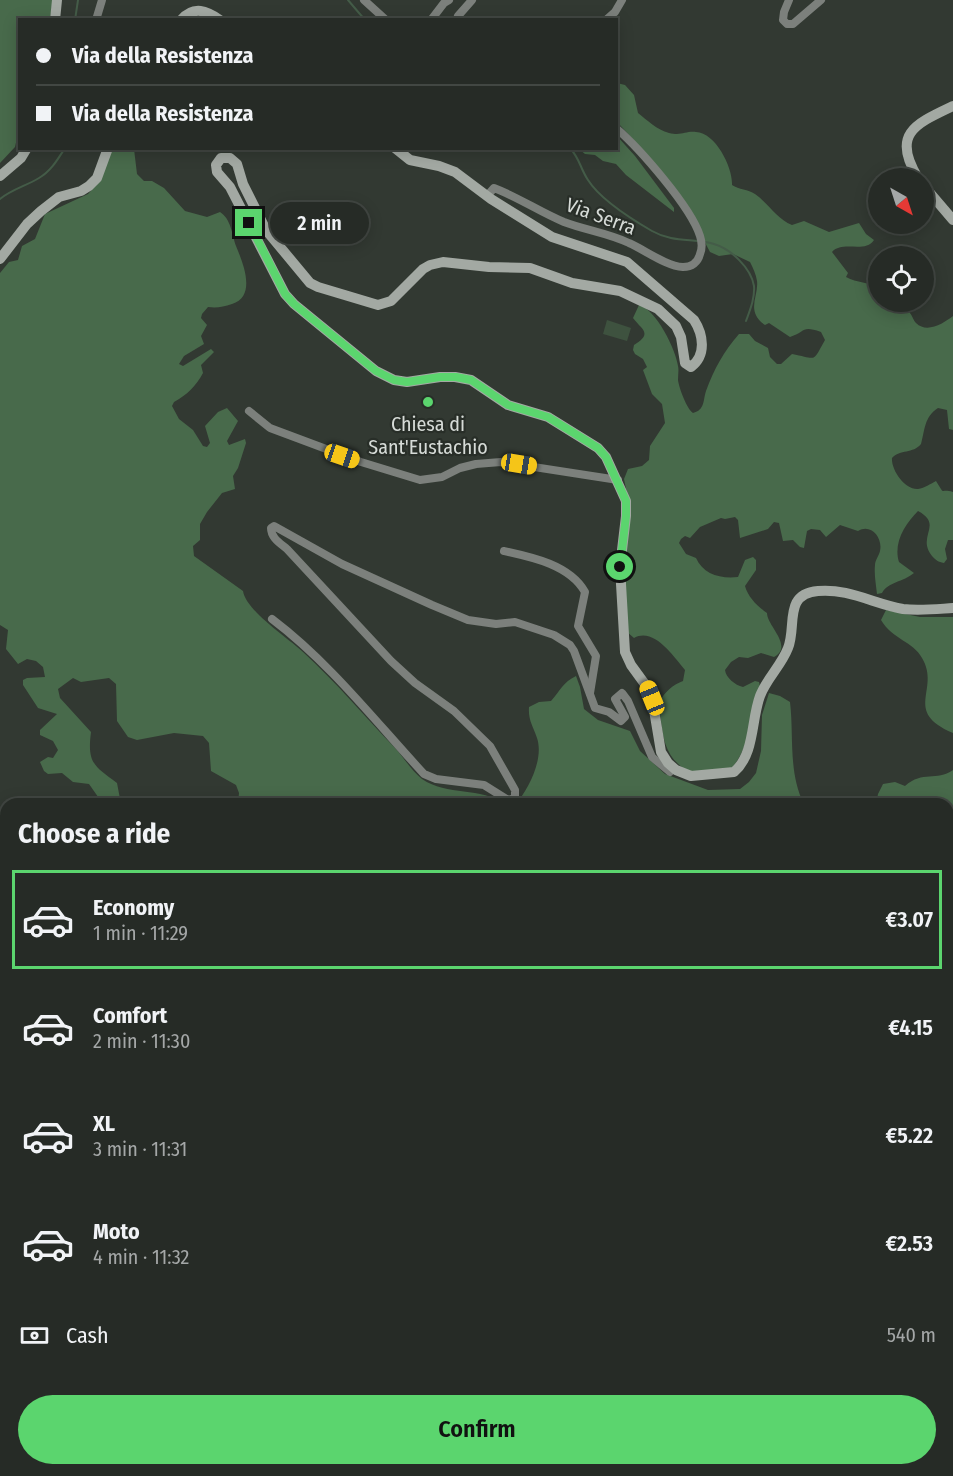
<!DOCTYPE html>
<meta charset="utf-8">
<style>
:root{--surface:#262b26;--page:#323732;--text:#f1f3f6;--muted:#a4a7a7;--line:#424743;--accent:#5bd56e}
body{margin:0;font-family:"Fira Sans Condensed",sans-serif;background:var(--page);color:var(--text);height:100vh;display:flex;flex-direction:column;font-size:22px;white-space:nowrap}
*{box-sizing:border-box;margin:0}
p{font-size:20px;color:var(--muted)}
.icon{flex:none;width:33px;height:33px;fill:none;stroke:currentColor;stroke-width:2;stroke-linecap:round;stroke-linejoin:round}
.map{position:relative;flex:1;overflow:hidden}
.drawer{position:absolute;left:0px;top:798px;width:954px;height:678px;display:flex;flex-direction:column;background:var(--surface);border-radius:18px 18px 0 0;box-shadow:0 3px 15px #0003,0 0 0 2px var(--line)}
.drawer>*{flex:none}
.hud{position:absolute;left:18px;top:18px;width:600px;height:132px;border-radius:0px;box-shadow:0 3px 15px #0003,0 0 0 2px var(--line);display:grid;align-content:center;height:132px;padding:0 18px;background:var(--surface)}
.needle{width:39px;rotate:141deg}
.buttons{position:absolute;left:868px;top:168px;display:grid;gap:12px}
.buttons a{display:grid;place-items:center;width:66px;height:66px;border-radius:50%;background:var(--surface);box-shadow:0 3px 15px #0003,0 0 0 2px var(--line);font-size:30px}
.end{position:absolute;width:27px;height:27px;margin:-14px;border:8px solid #5bd56e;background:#111;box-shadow:0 0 0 3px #111}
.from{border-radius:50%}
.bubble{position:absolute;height:42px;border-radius:21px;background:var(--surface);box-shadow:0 3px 15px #0003,0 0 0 2px var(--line);font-size:20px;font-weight:600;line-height:42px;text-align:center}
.car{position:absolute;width:18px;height:36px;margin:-18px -9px;border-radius:8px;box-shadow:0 0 4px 2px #0007;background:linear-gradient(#f5c518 24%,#345 0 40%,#f5c518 0 76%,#345 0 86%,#f5c518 0)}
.hud b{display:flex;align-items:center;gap:21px;height:57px;font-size:22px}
.hud b+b{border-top:2px solid var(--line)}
.hud i{width:15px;height:15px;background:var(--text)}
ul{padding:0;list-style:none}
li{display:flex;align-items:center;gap:18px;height:99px;margin:0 12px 9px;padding:0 6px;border:3px solid transparent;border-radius:0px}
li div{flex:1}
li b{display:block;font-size:22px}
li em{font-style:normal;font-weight:600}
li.on{border-color:var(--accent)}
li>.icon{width:54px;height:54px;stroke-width:1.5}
h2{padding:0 18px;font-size:27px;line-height:72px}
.pay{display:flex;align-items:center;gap:15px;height:66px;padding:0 18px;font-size:22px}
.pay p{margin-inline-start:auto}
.cta{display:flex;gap:12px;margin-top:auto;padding:12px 18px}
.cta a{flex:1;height:69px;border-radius:36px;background:var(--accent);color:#111;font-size:24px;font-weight:600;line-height:69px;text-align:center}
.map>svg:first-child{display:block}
</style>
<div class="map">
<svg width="953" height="1476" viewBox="0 0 953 1476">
<rect width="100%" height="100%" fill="#323932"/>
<g fill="#3e523f">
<path d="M607 320 631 328 627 341 603 334Z"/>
<path d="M0 889 6 896V1470H579L568 1476H0Z"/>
</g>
<g fill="#486a4b">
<path d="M0 0H53L50 19 20 20 19 129 15 147 0 163Z"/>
<path d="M617 83 625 85 634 95 638 113C647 120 657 130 669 133 682 136 685 131 696 132 716 133 733 168 732 185 739 190 748 189 755 194 768 203 777 219 792 225L804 221 829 232 859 223 866 234 874 240C865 254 843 240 832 252L848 273 846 277C857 283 869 282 879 288V302H896C900 306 903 307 908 311 912 314 913 320 916 323 927 334 944 323 953 316V430L949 429 947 410 938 408C924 417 925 430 921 444 913 454 900 449 892 458 891 470 905 490 918 489 925 488 930 484 936 481 946 497 939 488 953 492V540H948L945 549 947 559 944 563C938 562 936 560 932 556 916 536 944 525 918 511 905 524 893 543 899 562L914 573C903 582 888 582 882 593L877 594C876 584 874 575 875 565 875 560 879 556 880 551 883 538 871 523 858 531L840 525 826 537 820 530 811 529 807 531 804 548 800 547 793 540 783 541 779 523 774 522 768 529 740 538 738 520 735 517 725 519 721 518 700 527 690 538 685 536 681 539 679 543 686 554 696 558C703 574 720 579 738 577L745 560 753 557 756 560V570L745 586C748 597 757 606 767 613 767 626 794 646 774 657L761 653 748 658 739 657 731 662 725 670C726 678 735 685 743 687L755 681 759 682 760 686C753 713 750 746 732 768 718 770 698 776 685 769 667 758 663 740 661 721 660 715 659 708 660 702 663 693 674 684 683 681L685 670C673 656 654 627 634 638L627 632 623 589 628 498 624 479 628 469 642 466 649 460 650 446 665 423 662 404 652 394 643 370 647 367 643 359 635 354 633 350 634 345C653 333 642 330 633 318L639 305C656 309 676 350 678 366 679 370 678 375 678 380 679 388 687 409 693 413 705 410 703 400 706 391 714 369 724 351 739 334H749L755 341 768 348 770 357 777 364H781L792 354C818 359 812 363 825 340L821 332C801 325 806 332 790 337L769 323 765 325C745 311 759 296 757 281 756 274 753 268 750 262L733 254 719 256 710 252C686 204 654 160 617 122Z"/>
<path d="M617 136 635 156 674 208V212L626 175 616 164 603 161 595 155 585 154 579 149 616 148Z"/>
<path d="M112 149H134L137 174 144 181H152L164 188 185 211 207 217 220 212C231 219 232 234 236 246 243 263 257 296 232 304 223 307 217 308 208 307L202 314 201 318 207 325 201 336 204 344 184 356 179 364 183 366 211 349 214 352 201 365 203 373C196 386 187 395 174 402L172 406 179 419 193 430 203 446 207 447 210 443 205 426 218 412 227 408 238 421 227 441 229 445 245 439 246 443 238 468 233 476 235 489 222 493 207 512 200 524V540L193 546 194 556 243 591C246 611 288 638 303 652 336 682 364 716 395 748 404 758 412 771 422 779 447 796 481 787 505 804H238L239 793 236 785 211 771 209 743 203 736 174 733 137 740 128 737 117 721 116 684 109 678 81 682 73 678 58 689 60 698 91 732C87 763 94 766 117 783L121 804H103L89 784 73 782 62 773 48 774 44 771 40 762 48 757 53 758 58 750 53 741 40 735V730L57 714 38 708 23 685V680L27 678 45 677 43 667 36 661 27 659 18 664 6 649 8 630 0 625V273L9 262 18 260 22 246 35 239 45 214 88 194 97 184Z"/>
<path d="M886 610 920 617H953V733C902 711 941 690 922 658 913 641 893 640 881 620Z"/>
<path d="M576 676 580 687 584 709 598 720 630 731 640 751 665 774 708 790 740 789 749 782 756 773 761 751 762 715 769 693 780 696 790 702C794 735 788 773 804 804H516C529 788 544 759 537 738 533 726 528 720 529 707L539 702 551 701C560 691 563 682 576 676Z"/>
<path d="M953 770V1476H568L579 1470H948V804H876L878 794 883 784 895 782 905 786C923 770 936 782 953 770Z"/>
</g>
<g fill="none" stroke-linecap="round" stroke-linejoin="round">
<g stroke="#445c48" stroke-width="2">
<path d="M348 0 365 20"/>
<path d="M75 20 78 0"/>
<path d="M570 148C580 159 580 168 588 180 600 199 633 220 652 231 673 243 693 238 714 244 731 249 751 268 754 286 755 298 750 310 746 321"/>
<path d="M0 199C12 189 26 186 39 178 51 171 58 159 65 148"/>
</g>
<g stroke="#7c807c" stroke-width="8">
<path d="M364 0 386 20"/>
<path d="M789 0 784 12 783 20 787 24H793L821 0"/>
<path d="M458 16 472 0"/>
<path d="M96 20 102 0"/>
<path d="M431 20 444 3 449 0"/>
<path d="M606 20 615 12 622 0"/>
<path d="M487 196 494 188C518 197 540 212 564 222 585 230 608 233 629 243 645 250 666 266 683 267 692 267 698 262 700 254 702 249 702 242 700 236 691 207 640 149 616 128"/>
<path d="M249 411 270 428 361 462 420 480 442 477 460 468 476 464 501 462 618 480"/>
<path d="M504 551C532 557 570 565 585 592L578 626 596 656 590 693"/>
<path d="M272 619C330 663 375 721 424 774L436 779 484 785 508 800 515 798V790L490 746 454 711 415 683 391 661 287 549C280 543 271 538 271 528L274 526 342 564 432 605 468 620 496 624 515 622 554 635 570 645 574 651 595 708 609 712 621 721 625 717 615 699 622 693 628 701 652 757 670 772"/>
</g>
<g stroke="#a3a9a3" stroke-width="10">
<path d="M55 20 57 0"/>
<path d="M181 20C194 5 207 11 220 20"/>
<path d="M395 148 410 160 439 166 455 172 491 199 552 237 627 262 694 320C703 334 707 355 691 367L685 363 681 337 676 326 658 309 620 291 572 283 530 268 489 267 443 262 430 265 423 269 391 301 378 305 318 287 310 283 266 230 243 184 237 164 230 158H221L216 165 217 172 230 187 285 294 294 304 376 371 394 380 407 382 440 377H455L471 380 508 405 548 417 598 448 606 457 626 501V516L620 567 625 652 631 665 647 687 652 698 661 752 668 763 676 770 691 776 734 772C755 754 751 720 760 696 767 678 781 666 788 648 797 626 783 594 818 591 847 588 875 604 903 609 919 611 937 609 953 608"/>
<path d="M0 176 21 158 27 148"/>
<path d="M918 178C891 134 915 124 953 106"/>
<path d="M924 186 953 220"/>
<path d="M0 259 27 224 41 211 59 197 81 191 89 186 97 178 108 148"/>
</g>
</g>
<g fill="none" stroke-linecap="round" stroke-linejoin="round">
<path stroke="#5bd56e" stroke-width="8" d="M249 223 285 294 294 304 376 371 394 380 407 382 440 377H456L471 380 508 405 548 417 598 448 606 457 626 501V516L620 567"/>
</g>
<circle fill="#5bd56e" stroke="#282e28" stroke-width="2" cx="428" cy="402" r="6"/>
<g text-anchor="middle" stroke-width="4.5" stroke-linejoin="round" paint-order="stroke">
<g font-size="20" fill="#d6dbd7" stroke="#282e28">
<text transform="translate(601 216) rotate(20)" y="7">Via Serra</text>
</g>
<g font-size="20" fill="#d6dbd7" stroke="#282e28">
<text x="428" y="431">Chiesa di<tspan x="428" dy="23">Sant'Eustachio</tspan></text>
</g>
</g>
</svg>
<div class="buttons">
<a><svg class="needle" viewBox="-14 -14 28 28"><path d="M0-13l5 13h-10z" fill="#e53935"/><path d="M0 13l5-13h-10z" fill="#a4a7a7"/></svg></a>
<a><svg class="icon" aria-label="locate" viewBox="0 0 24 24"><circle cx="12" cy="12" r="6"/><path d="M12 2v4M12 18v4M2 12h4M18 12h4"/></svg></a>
</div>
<i class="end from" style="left:620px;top:567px"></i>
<i class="end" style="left:249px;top:223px"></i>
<div class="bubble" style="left:270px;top:202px;width:99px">2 min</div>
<i class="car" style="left:342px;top:456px;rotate:109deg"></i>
<i class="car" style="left:519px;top:464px;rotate:99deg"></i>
<i class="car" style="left:652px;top:698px;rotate:338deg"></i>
<div class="hud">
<b><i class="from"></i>Via della Resistenza</b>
<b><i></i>Via della Resistenza</b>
</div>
<section class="drawer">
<h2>Choose a ride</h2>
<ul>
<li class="on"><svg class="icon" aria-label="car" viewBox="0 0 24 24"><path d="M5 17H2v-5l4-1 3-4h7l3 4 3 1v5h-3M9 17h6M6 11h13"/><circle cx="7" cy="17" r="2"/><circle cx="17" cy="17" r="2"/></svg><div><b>Economy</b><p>1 min · 11:29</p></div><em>€3.07</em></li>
<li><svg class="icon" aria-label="car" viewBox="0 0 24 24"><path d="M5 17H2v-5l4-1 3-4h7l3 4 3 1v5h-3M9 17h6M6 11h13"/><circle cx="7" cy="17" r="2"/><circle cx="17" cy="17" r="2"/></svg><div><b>Comfort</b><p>2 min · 11:30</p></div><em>€4.15</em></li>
<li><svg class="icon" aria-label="car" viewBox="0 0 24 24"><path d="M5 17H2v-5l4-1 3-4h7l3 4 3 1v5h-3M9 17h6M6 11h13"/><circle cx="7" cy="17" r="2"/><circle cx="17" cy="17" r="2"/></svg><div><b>XL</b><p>3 min · 11:31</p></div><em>€5.22</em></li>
<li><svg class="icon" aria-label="car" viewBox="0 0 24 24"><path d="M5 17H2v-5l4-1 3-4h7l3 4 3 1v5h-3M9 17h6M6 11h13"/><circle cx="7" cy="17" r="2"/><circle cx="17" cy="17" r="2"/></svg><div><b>Moto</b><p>4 min · 11:32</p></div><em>€2.53</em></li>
</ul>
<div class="pay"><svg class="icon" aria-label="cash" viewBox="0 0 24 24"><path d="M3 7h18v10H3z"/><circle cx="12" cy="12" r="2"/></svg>Cash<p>540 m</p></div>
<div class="cta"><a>Confirm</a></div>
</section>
</div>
